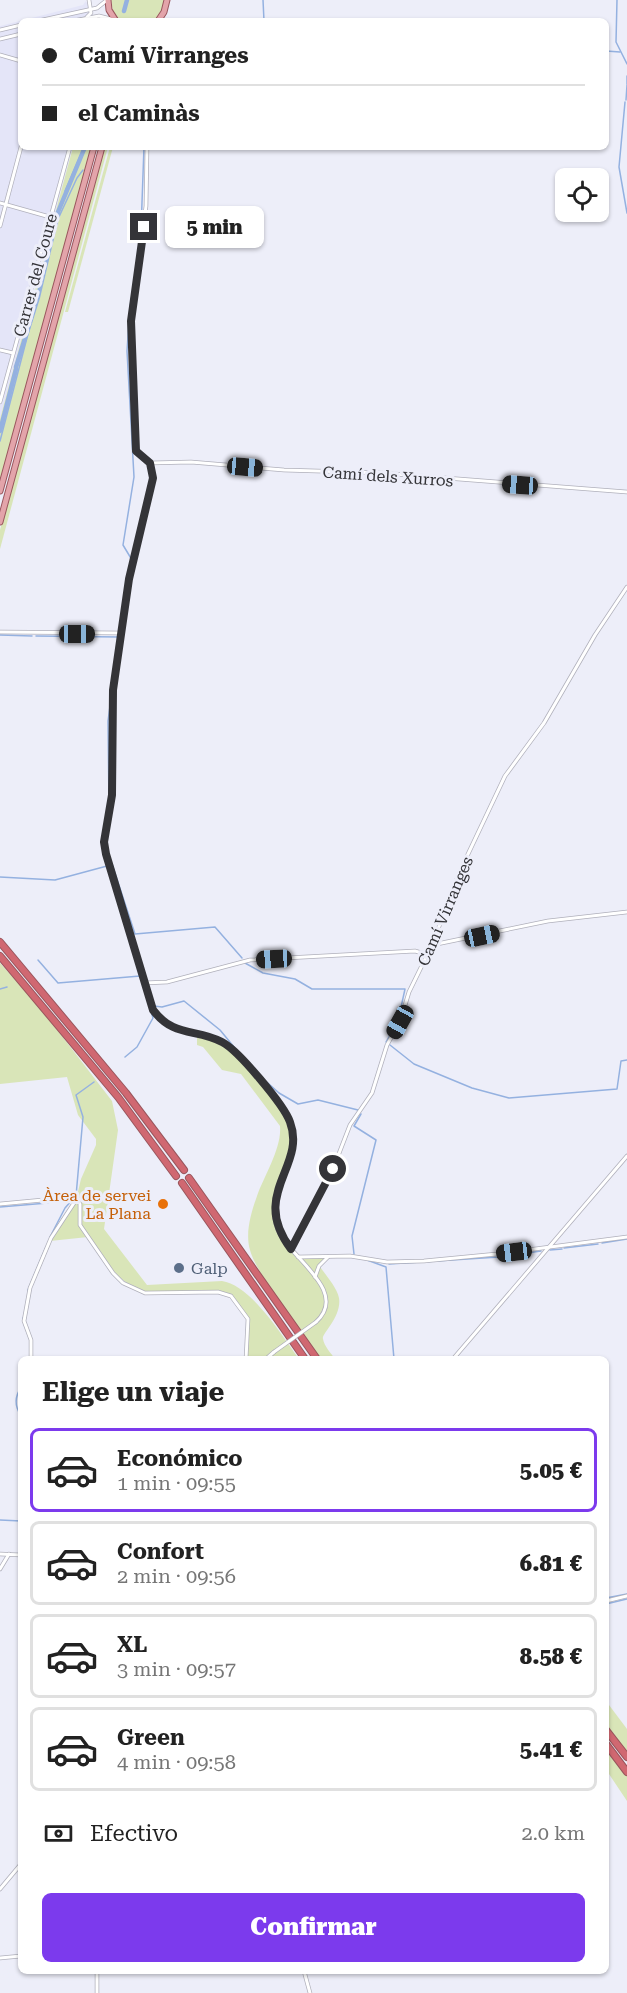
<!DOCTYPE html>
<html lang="es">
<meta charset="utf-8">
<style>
:root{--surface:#fff;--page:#f6f6f6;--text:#222;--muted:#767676;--line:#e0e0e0;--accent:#7c3aed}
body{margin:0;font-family:"Roboto Serif",serif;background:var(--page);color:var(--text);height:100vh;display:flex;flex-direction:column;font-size:22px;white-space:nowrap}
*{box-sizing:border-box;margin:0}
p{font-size:20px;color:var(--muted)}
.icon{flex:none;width:33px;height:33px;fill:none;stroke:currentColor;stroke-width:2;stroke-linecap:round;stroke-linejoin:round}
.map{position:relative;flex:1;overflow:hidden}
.side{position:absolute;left:18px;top:1356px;width:591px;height:618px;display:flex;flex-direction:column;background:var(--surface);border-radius:9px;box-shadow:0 2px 4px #0004}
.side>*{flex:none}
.guide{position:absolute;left:18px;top:18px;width:591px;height:132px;border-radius:9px;box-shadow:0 2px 4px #0004;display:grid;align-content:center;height:132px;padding:0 24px;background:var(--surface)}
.buttons{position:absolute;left:555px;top:168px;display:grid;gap:12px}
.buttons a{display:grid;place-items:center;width:54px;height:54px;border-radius:9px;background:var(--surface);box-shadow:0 2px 4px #0004;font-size:30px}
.end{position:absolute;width:27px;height:27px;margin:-14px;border:8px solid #343438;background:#fff;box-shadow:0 0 0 3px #fff}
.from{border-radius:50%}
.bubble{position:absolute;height:42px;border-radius:9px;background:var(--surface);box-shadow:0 2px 4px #0004;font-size:20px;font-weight:800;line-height:42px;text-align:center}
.car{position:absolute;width:18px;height:36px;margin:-18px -9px;border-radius:8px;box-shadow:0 0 4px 2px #0007;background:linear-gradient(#222 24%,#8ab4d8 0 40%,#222 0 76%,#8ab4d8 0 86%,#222 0)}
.guide b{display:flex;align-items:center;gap:21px;height:57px;font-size:22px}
.guide b+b{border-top:2px solid var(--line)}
.guide i{width:15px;height:15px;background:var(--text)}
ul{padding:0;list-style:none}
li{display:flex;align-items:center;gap:18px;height:84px;margin:0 12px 9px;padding:0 12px;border:3px solid var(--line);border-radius:9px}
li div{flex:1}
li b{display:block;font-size:22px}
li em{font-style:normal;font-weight:800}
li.active{border-color:var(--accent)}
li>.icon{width:54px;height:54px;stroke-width:1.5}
h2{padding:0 24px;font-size:27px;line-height:72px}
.pay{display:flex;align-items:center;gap:15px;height:66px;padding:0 24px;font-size:22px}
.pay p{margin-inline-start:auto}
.primary-button{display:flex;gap:12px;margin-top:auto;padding:12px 24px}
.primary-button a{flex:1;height:69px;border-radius:9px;background:var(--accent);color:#fff;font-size:24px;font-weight:800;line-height:69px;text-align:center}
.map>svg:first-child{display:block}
</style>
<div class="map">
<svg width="627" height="1993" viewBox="0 0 627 1993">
<rect width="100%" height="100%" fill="#edeef9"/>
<path fill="#e4e5f8" d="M86 1 95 21H21V147H73L0 419V26L83 5Z"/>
<g fill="#d9e5b8">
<path d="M111 0H164C163 9 160 15 154 21H121L113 12Z"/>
<path d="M73 147H91L0 484V419Z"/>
<path d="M104 147H108L0 549V530Z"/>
<path d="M110 147H113L68 312H65Z"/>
<path d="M0 963 38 1005 112 1101 118 1130 104 1229 147 1285 222 1281C251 1285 283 1337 299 1359H246L248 1319 226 1293H148C119 1285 105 1261 88 1237L50 1241 63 1217 76 1200 81 1179 96 1145V1139L78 1115 67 1077 0 1084Z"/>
<path d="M197 1035C206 1036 216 1038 223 1043 242 1056 292 1110 292 1133 293 1145 289 1157 284 1169 269 1209 271 1223 298 1257L328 1256 319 1265C325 1275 337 1287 339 1298 342 1317 321 1334 323 1339 324 1346 331 1353 335 1359H320C303 1333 257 1276 250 1250 245 1233 251 1213 257 1196 264 1176 282 1148 280 1126L241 1074 222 1070 203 1047 197 1045Z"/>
<path d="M606 1701 627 1729V1753L606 1726Z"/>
<path d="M606 1748 627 1775V1801L609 1774 606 1775Z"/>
</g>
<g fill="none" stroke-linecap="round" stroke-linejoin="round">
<g stroke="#94b1e0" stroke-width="1.5">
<path d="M263 0 264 21"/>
<path d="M617 0 616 42 627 64"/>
<path d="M606 51 620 52"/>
<path d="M627 84V76"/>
<path d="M626 100 627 85"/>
<path d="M625 102 619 167 627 213"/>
<path d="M65 191 84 147"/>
<path d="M141 230 144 147"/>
<path d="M0 441 58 219 77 178 83 170"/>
<path d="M119 631 132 560 123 545 134 477 127 351 130 307 137 264"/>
<path d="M0 635 32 636"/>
<path d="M36 636 119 637"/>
<path d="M109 806 108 721 114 676"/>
<path d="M105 828 102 846 153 1018 137 1047 125 1057"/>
<path d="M112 864 135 934 215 927 242 958"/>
<path d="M0 877 55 880 107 866"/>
<path d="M38 960 58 983 140 976"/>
<path d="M245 963 263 973 295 979 312 989H405L398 1021 386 1042"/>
<path d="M0 989 7 987"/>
<path d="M154 1006 162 1007 184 1001 220 1030 239 1053"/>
<path d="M390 1045 414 1064 472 1088 509 1098 617 1089 621 1061 627 1060"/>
<path d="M260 1076 279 1093 298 1104 318 1100 358 1110"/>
<path d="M76 1196 83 1117 76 1095 94 1082"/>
<path d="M0 1207 71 1201"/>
<path d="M50 1237 65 1208 72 1200"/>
<path d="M602 1243 627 1239"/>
<path d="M564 1248 598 1244"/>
<path d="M550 1250 562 1249"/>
<path d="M354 1254 352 1236 376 1140 354 1126 361 1114"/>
<path d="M367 1260 386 1267 394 1359"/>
<path d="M389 1264 499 1257 541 1251"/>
<path d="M28 1290 46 1247"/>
<path d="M23 1318 25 1327"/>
<path d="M21 1387C15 1397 14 1405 21 1416"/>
<path d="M0 1520 21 1521"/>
<path d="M606 1598 627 1594"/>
<path d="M606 1604 627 1599"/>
</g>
<g stroke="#94b1e0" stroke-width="4.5">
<path d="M124 11 127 0"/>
<path d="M16 367 38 297 58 212 85 147"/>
<path d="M0 431 16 369"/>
</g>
<defs>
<g id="street">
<path d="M87 17 91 13 89 0"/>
<path d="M38 21 97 8 107 0"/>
<path d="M73 21 99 16 115 20"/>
<path d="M0 30 21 25"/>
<path d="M0 39 21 34"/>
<path d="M0 55 21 61"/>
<path d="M147 147 146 206 131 321 136 451 150 463 153 478 129 580 113 690 112 795 104 842 106 853 153 1010C174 1038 196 1028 222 1041 238 1050 283 1104 290 1121 306 1160 257 1196 281 1236 296 1261 348 1293 316 1322"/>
<path d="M0 203 50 217"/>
<path d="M0 226 21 147"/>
<path d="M0 350 13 353"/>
<path d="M0 402 70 147"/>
<path d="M150 463 191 462 284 470 382 473 627 492"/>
<path d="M0 632 121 633"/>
<path d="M432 945 548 921 627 912"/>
<path d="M144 983 167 982 250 960 415 951 425 954"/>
<path d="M0 1204 75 1197 80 1204V1225L113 1273 123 1283 145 1293 218 1292 231 1296 248 1319 246 1359"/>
<path d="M290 1249 333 1169 350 1125 372 1093 387 1045 400 1022 409 992 432 945 460 871 505 776 544 723 595 635 627 587"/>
<path d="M298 1257 350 1256 387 1262 424 1261 497 1254 627 1237"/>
<path d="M315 1277 319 1266 328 1257"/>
<path d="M31 1359V1340L24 1321 30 1288 51 1238 76 1200"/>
<path d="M266 1359 274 1352"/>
<path d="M453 1359 627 1156"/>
<path d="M0 1554 21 1555"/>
<path d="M0 1569 9 1554"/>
<path d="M606 1601 627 1596"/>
<path d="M0 1889 21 1864"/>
<path d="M0 1958 21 1956"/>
<path d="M304 1971 310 1993"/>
<path d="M97 1993V1971"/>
</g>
<g id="primary">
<path d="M108 0 109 10 116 21"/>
<path d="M158 21 164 12 167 0"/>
<path d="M0 491 94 147"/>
<path d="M0 522 102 147"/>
</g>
<g id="highway">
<path d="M0 942 126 1093 184 1170"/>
<path d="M0 956 118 1097 176 1176"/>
<path d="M189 1178 317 1359"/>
<path d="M182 1183 305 1359"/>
<path d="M606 1730 627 1757"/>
<path d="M606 1744 627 1772"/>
</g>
</defs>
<use href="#street" stroke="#b0b0bb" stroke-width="4.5"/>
<use href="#primary" stroke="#99565d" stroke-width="7"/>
<use href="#highway" stroke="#99565d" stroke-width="8"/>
<use href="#street" stroke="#fff" stroke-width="3"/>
<use href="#primary" stroke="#e3a4aa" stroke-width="5"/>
<use href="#highway" stroke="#d06871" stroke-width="6"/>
<defs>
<path id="street-bridge" d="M274 1352 316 1322"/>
</defs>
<use href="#street-bridge" stroke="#b0b0bb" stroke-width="4.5" stroke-linecap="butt"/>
<use href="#street-bridge" stroke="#fff" stroke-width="3"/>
</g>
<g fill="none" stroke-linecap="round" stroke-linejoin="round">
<path stroke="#343438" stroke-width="8" d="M144 227 131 321 136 451 150 463 153 478 129 579 113 690 112 795 104 842 106 854 153 1010C174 1038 196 1028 222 1042 238 1050 284 1105 290 1122 307 1167 249 1193 291 1249L333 1169"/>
</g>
<circle fill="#e8710a" stroke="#edeef9" stroke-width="2" cx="163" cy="1204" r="6"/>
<circle fill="#5c6f8a" stroke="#edeef9" stroke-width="2" cx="179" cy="1268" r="6"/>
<g text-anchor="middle" stroke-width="6" stroke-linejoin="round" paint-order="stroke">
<g font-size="16" fill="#343438" stroke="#edeef9">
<text transform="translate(35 275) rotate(-75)" y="6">Carrer del Coure</text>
<text transform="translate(388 476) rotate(4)" y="6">Camí dels Xurros</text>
<text transform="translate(445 911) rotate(-67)" y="6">Camí Virranges</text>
</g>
<g font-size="16" fill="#c56008" stroke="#edeef9" text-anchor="end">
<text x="151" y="1201">Àrea de servei<tspan x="151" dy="18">La Plana</tspan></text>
</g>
<g font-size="16" fill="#4e5e75" stroke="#edeef9" text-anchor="start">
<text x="191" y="1274">Galp</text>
</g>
</g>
</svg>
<div class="buttons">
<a><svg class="icon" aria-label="locate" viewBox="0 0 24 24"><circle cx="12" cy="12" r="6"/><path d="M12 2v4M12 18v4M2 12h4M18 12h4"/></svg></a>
</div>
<i class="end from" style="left:333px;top:1169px"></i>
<i class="end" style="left:144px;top:227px"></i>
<div class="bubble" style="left:165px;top:206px;width:99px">5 min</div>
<i class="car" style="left:245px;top:467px;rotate:95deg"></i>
<i class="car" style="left:520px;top:485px;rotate:274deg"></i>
<i class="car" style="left:77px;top:634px;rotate:90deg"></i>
<i class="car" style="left:482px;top:936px;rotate:78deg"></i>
<i class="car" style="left:274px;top:959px;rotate:267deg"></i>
<i class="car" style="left:400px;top:1022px;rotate:209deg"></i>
<i class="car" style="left:514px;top:1252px;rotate:263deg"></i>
<div class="guide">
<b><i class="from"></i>Camí Virranges</b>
<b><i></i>el Caminàs</b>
</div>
<section class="side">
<h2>Elige un viaje</h2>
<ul>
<li class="active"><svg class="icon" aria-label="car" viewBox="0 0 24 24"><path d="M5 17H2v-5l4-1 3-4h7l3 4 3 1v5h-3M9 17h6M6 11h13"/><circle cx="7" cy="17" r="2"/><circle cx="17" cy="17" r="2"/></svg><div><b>Económico</b><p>1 min · 09:55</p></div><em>5.05 €</em></li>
<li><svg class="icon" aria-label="car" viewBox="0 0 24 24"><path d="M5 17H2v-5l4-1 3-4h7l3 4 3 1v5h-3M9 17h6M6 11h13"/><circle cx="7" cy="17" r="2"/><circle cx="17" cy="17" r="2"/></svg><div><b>Confort</b><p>2 min · 09:56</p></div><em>6.81 €</em></li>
<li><svg class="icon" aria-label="car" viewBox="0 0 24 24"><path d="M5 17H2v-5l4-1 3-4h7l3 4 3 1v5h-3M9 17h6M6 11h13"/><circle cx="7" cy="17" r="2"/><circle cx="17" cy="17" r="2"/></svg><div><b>XL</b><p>3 min · 09:57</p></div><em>8.58 €</em></li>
<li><svg class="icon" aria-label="car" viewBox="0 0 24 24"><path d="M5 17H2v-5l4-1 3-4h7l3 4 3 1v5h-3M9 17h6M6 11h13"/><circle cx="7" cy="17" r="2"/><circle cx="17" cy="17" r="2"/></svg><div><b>Green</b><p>4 min · 09:58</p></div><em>5.41 €</em></li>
</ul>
<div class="pay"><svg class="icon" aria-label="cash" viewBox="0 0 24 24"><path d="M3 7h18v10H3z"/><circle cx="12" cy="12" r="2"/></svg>Efectivo<p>2.0 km</p></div>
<div class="primary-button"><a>Confirmar</a></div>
</section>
</div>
